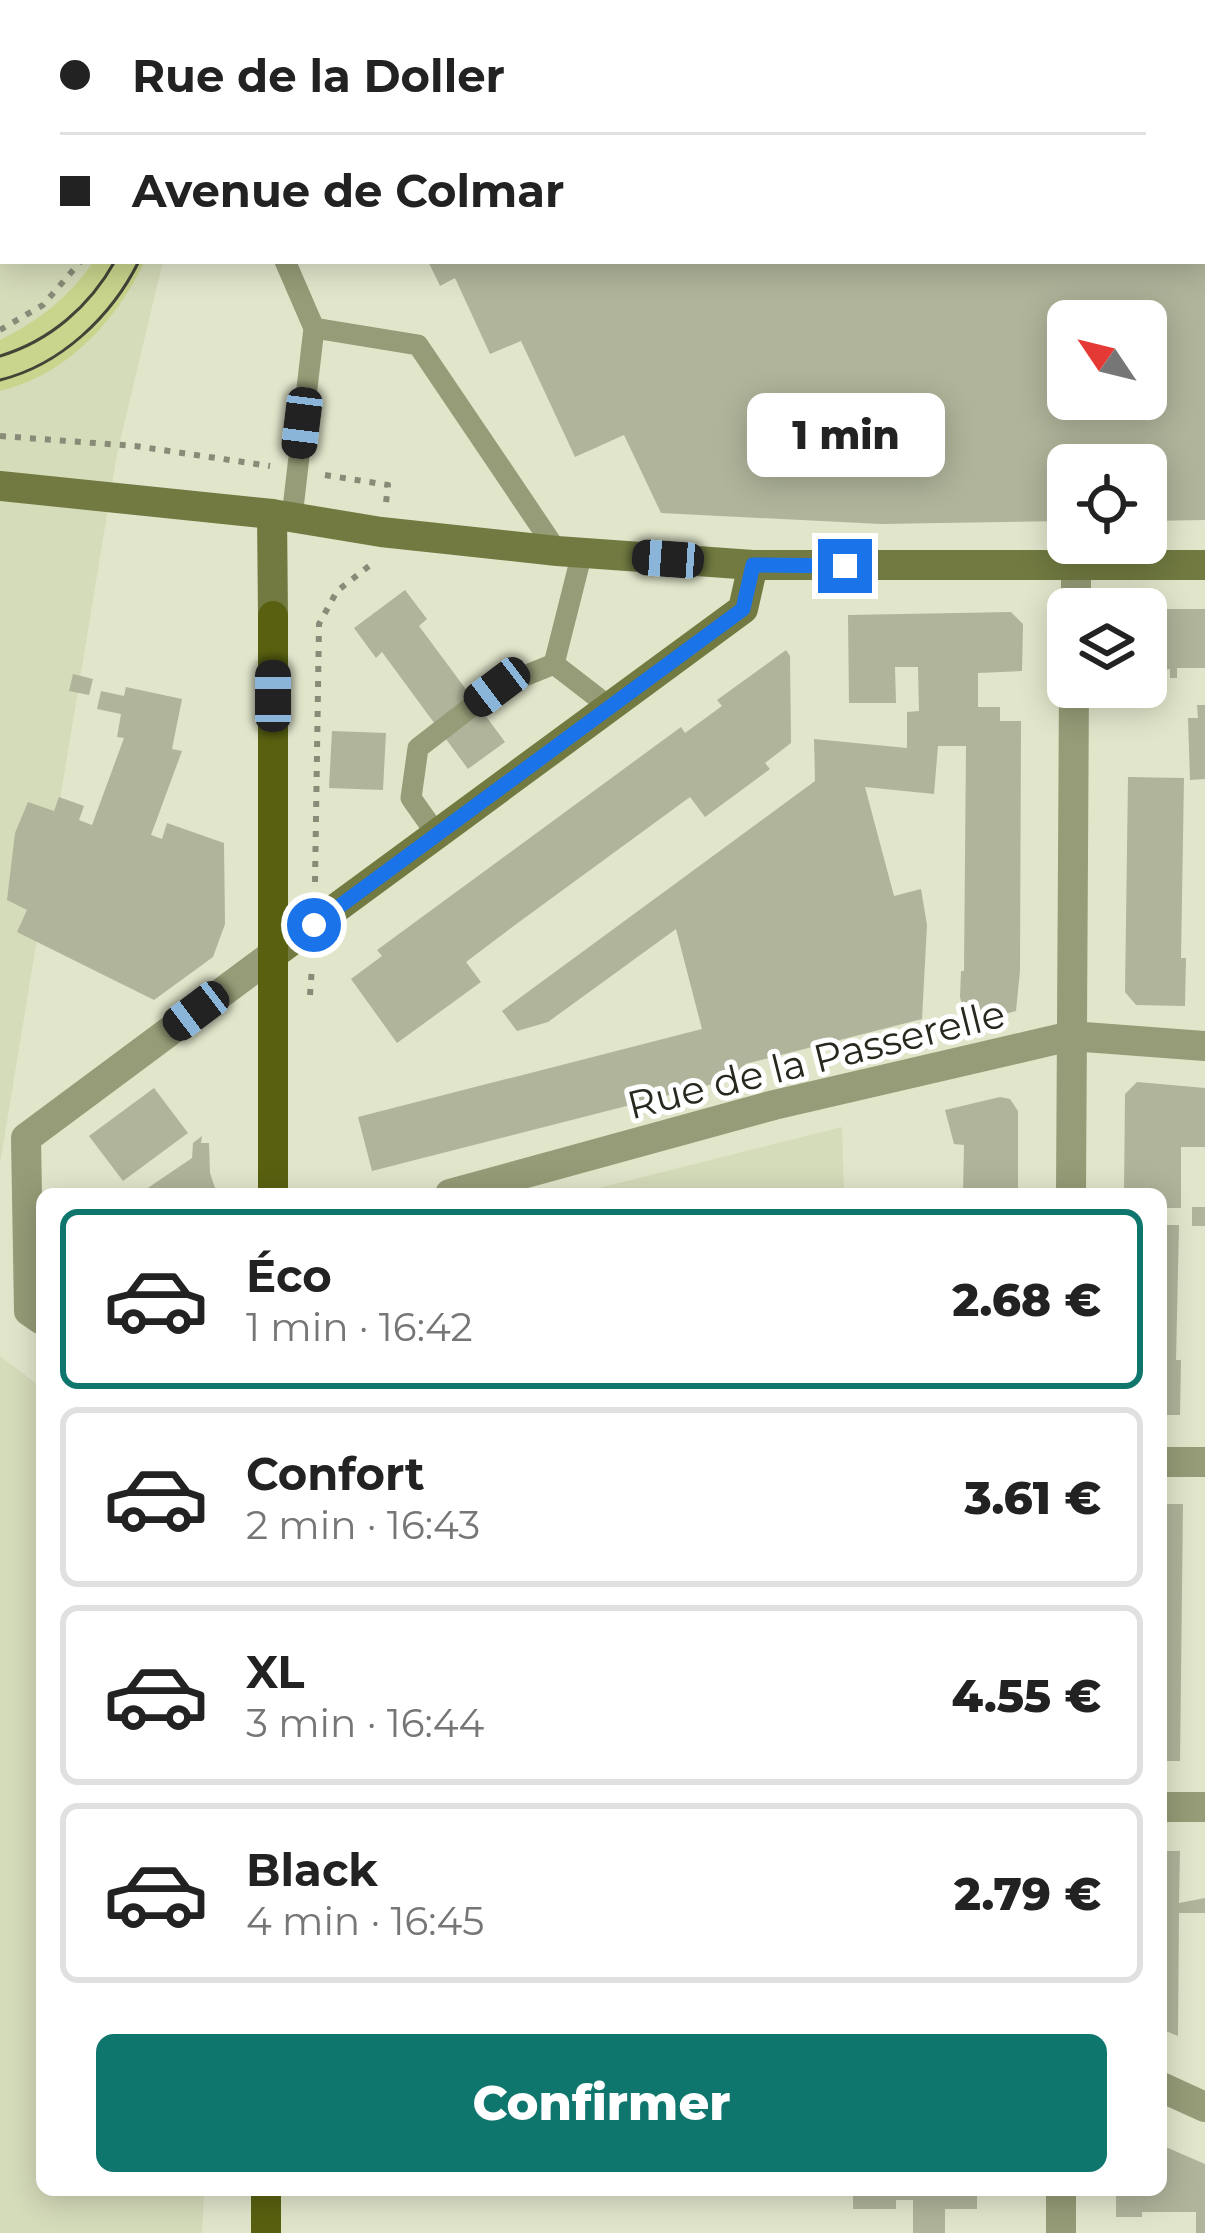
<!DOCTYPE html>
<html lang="fr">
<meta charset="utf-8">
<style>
:root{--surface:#fff;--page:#f2f2f2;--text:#222;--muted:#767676;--line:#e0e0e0;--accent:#0f766e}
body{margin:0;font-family:Montserrat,sans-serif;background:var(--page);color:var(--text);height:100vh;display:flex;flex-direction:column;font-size:45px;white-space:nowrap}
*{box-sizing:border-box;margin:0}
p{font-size:39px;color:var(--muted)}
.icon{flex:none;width:66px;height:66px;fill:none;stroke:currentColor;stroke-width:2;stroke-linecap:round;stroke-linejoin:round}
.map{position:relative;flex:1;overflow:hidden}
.panel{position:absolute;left:36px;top:1188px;width:1131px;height:1008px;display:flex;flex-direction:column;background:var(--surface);border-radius:18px;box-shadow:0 6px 30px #0003}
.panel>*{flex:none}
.guide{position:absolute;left:0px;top:0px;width:1206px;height:264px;box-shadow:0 6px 30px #0003;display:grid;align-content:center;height:264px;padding:0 60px;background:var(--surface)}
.needle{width:78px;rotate:305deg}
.controls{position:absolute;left:1047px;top:300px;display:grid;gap:24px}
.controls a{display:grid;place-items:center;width:120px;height:120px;border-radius:18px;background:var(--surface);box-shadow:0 6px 30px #0003;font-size:60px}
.end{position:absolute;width:54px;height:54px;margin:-27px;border:15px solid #1a73e8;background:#fff;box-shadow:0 0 0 6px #fff}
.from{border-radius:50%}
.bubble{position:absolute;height:84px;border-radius:18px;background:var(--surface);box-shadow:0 6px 30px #0003;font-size:39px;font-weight:800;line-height:84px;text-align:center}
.car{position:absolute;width:36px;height:72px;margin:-36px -18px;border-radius:15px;box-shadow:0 0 9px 3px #0007;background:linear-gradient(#222 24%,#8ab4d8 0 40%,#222 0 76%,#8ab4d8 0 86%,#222 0)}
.guide b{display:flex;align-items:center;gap:42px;height:114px;font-size:45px}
.guide b+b{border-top:3px solid var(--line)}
.guide i{width:30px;height:30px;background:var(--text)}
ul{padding:21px 0 0;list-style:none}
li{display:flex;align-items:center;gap:36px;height:180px;margin:0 24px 18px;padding:0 36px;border:6px solid var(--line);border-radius:18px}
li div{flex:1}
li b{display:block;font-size:45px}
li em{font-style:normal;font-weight:800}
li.selected{border-color:var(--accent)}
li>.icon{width:108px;height:108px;stroke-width:1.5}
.cta{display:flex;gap:24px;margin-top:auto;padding:24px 60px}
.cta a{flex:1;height:138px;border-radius:18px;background:var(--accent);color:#fff;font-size:48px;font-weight:800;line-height:138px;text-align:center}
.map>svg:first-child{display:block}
</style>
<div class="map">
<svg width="1205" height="2233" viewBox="0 0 1205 2233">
<rect width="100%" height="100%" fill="#e1e6cb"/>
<g fill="#d5dcba">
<path d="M0 0H206L3 3V261H163L117 454 0 1164Z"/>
<path d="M842 1127 844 1194H575Z"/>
<path d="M0 1356 42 1388V2190H204L202 2233H0Z"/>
</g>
<path fill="#c9d58d" d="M94 261H145C116 321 67 375 0 391V340C40 320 68 298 94 261Z"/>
<g fill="#afb49a" fill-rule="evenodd">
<path d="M428 261H1205V520L1146 521V465H1068V521L881 524 661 513 624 435 575 457 521 341 490 354 455 278 440 286ZM1068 321H1146V399H1068Z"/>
<path d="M405 590 427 619 419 626 505 742 468 769 382 652 376 658 354 628Z"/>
<path d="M1146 609H1205V668H1177V678H1170V669L1159 670 1160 693H1135L1128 687H1146Z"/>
<path d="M1011 612 1023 624 1022 671 978 673V707H1000V721H1021L1020 971 1016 1011 968 1024 960 997 961 971H964L966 746H938L934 794 865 787 894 896 921 889 927 925 922 1019 745 1064 748 1075 372 1171 358 1117 702 1029 676 929 548 1022 517 1031 502 1011 815 781 814 739 907 748V712L919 711 918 667H895L896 703H849L848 615Z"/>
<path d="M786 650 790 656 791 743 765 763 770 769 705 817 690 797 515 925 466 962 481 982 397 1043 351 979 382 956 377 950 681 727 685 733 722 706 717 700Z"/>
<path d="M73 674 93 679 89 695 69 691Z"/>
<path d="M126 687 182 699 172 749 182 751 151 835 162 839 167 823 224 843 225 924 213 957 154 1000 17 932 27 910 7 900 15 833 28 802 54 811 59 797 84 806 79 820 92 825 124 738 117 737 121 714 97 709 101 691 124 696Z"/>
<path d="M1197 705H1205V779L1190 780 1188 718H1198Z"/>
<path d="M332 731 386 733 383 790 329 788Z"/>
<path d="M1128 777 1184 778 1181 958H1186L1185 1006 1136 1005 1125 992Z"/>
<path d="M1137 1082 1205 1088V1147H1181V1208H1161V1194H1124L1125 1094Z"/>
<path d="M154 1088 188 1133 123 1181 89 1136Z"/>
<path d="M1000 1097 1010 1099 1018 1111V1194H963L964 1145 954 1144 945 1110Z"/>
<path d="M202 1136 201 1143H209L210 1173 217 1194H139L192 1158 193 1143Z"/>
<rect x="1192" y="1207" width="13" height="19"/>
<path d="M1161 1225H1179L1176 1360H1181L1180 1415H1161Z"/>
<path d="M1161 1504H1183L1180 1761H1161Z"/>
<path d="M1161 1851H1180L1179 1903 1205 1898V1913H1179L1178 2036 1161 2029Z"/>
<path d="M1161 2145 1205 2164V2233H1196V2212H1142V2217H1116V2190H1161Z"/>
<path d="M715 2190H768V2196L715 2195Z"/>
<path d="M853 2190H977V2209H945V2233H913V2200H896V2209H853Z"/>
</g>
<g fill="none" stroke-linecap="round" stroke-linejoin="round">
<g stroke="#878b77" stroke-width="6" stroke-dasharray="6 9" stroke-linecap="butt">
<path d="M131 3V0"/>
<path d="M0 330 43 305 81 261"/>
<path d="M0 436 135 446 270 466"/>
<path d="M325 475 388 485 386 503"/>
<path d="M315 882 319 624 337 591 373 563"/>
<path d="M310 995 312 967"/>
</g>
<g stroke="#969c77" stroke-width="21">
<path d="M285 261 314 328 292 517"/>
<path d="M314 328 418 345 557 551"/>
<path d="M554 664 582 553"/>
<path d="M437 835 411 798 418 748 497 687 554 664 611 708"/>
</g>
<g stroke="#969c77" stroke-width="30">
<path d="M1076 609V566"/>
<path d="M450 1194 774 1105 1071 1036 1205 1046"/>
<path d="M1071 1194 1074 687"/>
<path d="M42 1320 29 1311 26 1138 275 953"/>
<path d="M1161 1462H1205"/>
<path d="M1161 1807H1205"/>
<path d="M1161 2087 1205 2107"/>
<path d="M1061 2233V2190"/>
</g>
<g stroke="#727a41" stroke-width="30">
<path d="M0 486 272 514 381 532 557 551 753 565H1205"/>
<path d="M272 514 273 616"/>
<path d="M275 953 743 609 753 565"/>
</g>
<g stroke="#596110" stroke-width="30">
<path d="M273 616V1194"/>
<path d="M266 2233V2190"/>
</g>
<g stroke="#424437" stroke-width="3">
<path d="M158 3V0"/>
<path d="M179 3V0"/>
<path d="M0 356C50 341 90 306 115 261"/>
<path d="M0 380C61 365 112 316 139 261"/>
</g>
</g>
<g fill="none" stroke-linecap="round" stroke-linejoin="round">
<path stroke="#1a73e8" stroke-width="15" d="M314 925 743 609 753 565 845 566"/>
</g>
<g text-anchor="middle" stroke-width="10" stroke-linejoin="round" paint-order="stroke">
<g font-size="39" fill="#27291e" stroke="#fff">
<text transform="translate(816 1059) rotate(-14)" y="14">Rue de la Passerelle</text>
</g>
</g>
</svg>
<div class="controls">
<a><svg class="needle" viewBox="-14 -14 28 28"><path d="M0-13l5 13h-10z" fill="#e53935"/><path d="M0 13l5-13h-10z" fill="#767676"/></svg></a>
<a><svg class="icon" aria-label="locate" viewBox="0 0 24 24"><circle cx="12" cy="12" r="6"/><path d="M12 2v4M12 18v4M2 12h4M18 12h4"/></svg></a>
<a><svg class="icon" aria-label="layers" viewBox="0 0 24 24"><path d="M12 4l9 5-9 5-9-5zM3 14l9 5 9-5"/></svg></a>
</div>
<i class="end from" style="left:314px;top:925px"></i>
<i class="end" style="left:845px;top:566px"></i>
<div class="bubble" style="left:747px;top:393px;width:198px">1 min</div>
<i class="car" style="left:302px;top:423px;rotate:187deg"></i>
<i class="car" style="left:668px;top:559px;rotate:274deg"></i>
<i class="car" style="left:497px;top:687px;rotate:233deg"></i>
<i class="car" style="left:273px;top:696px;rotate:0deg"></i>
<i class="car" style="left:196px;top:1011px;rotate:233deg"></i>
<div class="guide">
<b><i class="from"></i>Rue de la Doller</b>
<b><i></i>Avenue de Colmar</b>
</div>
<section class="panel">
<ul>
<li class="selected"><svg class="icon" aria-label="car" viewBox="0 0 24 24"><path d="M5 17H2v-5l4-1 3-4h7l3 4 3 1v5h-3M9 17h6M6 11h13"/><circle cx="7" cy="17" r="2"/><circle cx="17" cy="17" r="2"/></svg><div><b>Éco</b><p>1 min · 16:42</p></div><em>2.68 €</em></li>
<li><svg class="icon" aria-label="car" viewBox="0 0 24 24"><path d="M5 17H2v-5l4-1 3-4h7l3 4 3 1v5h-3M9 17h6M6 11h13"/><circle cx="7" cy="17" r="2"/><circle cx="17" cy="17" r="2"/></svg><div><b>Confort</b><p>2 min · 16:43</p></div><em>3.61 €</em></li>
<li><svg class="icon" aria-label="car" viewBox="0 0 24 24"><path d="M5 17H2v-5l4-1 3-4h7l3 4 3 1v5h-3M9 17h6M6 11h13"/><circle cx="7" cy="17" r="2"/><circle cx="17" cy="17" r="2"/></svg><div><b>XL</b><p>3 min · 16:44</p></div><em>4.55 €</em></li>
<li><svg class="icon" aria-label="car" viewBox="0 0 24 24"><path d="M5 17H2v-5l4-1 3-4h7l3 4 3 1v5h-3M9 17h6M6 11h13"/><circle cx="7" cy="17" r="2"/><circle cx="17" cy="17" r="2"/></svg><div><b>Black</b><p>4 min · 16:45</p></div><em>2.79 €</em></li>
</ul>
<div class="cta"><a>Confirmer</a></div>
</section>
</div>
